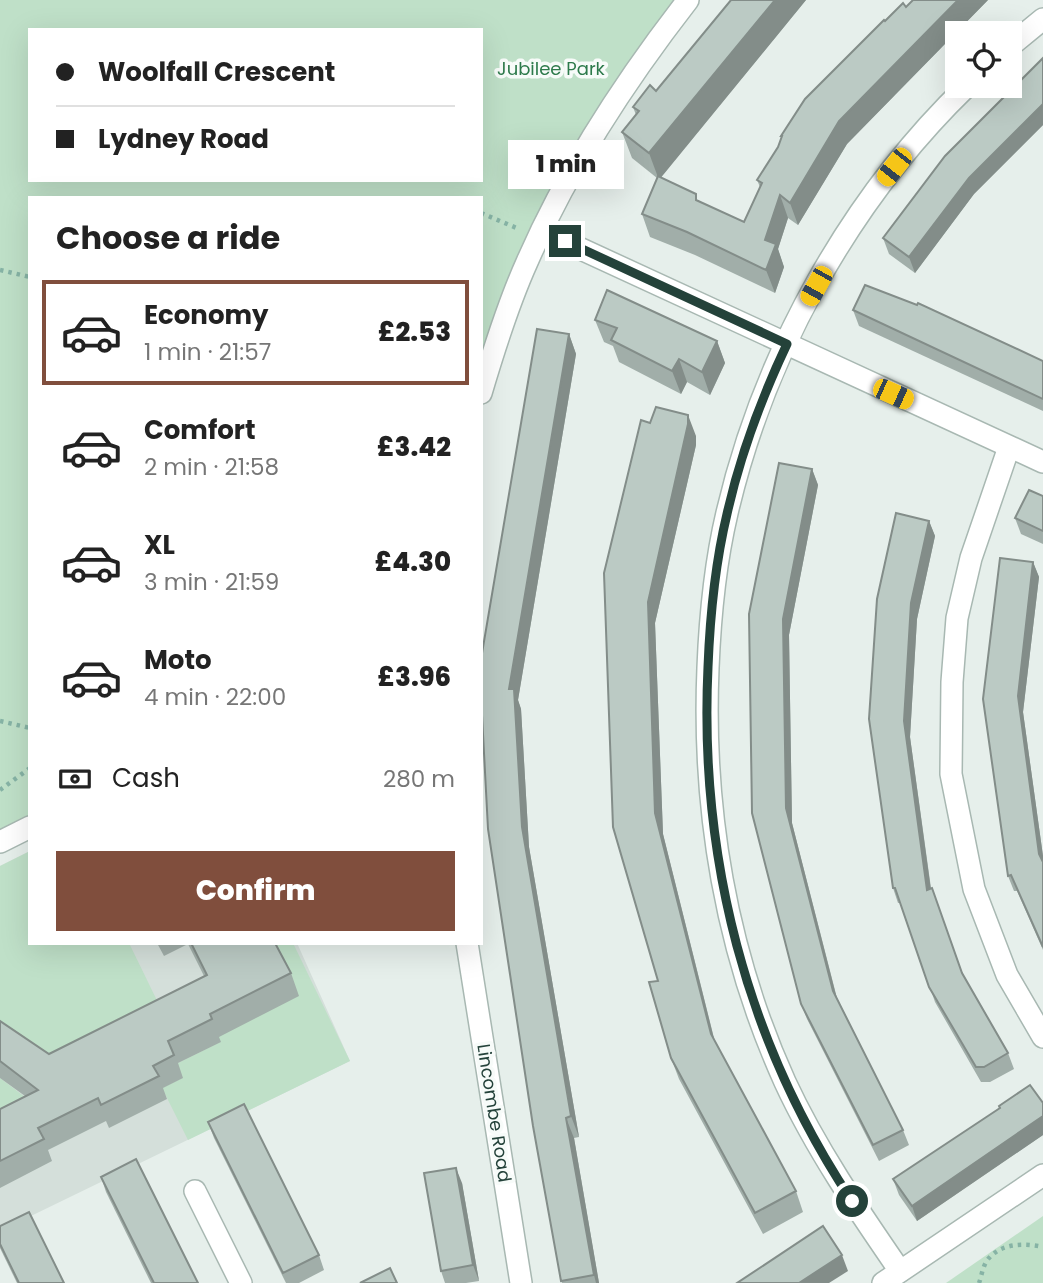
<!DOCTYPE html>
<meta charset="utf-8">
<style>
:root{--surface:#fff;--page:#f2f2f2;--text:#222;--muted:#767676;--line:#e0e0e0;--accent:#804e3d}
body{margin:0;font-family:Poppins,sans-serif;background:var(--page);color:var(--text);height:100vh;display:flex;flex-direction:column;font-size:26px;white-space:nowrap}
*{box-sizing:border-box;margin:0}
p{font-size:23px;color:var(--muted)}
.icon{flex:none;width:38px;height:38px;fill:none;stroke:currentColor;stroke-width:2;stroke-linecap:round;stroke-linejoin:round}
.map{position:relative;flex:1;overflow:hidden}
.side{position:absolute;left:28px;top:196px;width:455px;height:749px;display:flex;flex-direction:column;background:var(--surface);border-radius:0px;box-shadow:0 7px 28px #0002}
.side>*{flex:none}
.guide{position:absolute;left:28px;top:28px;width:455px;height:154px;border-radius:0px;box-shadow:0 7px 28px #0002;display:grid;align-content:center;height:154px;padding:0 28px;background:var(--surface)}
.buttons{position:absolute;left:945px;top:21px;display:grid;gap:14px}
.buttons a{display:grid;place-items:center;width:77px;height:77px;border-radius:0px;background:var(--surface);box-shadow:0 7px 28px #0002;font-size:35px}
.end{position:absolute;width:32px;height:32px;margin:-16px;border:9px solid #24423a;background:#fff;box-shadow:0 0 0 4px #fff}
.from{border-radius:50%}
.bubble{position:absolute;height:49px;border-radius:0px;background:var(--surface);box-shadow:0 7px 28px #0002;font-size:23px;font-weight:800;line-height:49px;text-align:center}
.car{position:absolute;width:21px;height:42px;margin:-21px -10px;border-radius:9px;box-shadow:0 0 5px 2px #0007;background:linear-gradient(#f5c518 24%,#345 0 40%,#f5c518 0 76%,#345 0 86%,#f5c518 0)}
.guide b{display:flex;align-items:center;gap:24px;height:66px;font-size:26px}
.guide b+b{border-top:2px solid var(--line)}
.guide i{width:18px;height:18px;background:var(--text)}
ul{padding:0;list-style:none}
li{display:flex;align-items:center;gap:21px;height:105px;margin:0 14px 10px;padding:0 14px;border:4px solid transparent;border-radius:0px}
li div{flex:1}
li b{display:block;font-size:26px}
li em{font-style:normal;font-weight:800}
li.selected{border-color:var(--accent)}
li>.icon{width:63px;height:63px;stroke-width:1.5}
h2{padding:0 28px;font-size:32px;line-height:84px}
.pay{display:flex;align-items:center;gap:18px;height:77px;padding:0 28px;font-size:26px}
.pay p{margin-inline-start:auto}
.button{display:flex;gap:14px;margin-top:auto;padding:14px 28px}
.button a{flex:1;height:80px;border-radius:0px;background:var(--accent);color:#fff;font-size:28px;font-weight:800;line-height:80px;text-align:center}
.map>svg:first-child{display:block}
</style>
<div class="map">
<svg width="1043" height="1283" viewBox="0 0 1043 1283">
<rect width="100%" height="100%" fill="#e6efeb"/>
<path fill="#d4dfda" d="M30 851V943H297L350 1061 0 1231V866Z"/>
<g fill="#bfe0c8" fill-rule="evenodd">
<path d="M0 0H688L574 156 481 396V198H30V827L0 842ZM30 30H481V180H30Z"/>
<path d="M30 851V943H129L167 1021 83 1064 0 1038V866Z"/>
<path d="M272 943H293L350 1061 188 1140 162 1088 182 1078 176 1064 220 1042 218 1036Z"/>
<path d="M0 1078 46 1113 0 1136Z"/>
<path d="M1043 1216V1283H946Z"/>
</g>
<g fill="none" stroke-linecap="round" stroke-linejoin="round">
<defs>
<g id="minor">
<path d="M1010 46 1043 19"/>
<path d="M542 231 1043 462"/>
<path d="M481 393C494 349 508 304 527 262 568 168 625 81 688 0"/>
<path d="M1009 447 971 558 957 618 952 682 951 774 974 889 1007 975 1043 1037"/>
<path d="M0 842 30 827"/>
<path d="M467 943 521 1283"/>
<path d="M195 1191 241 1283"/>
<path d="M900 1271C858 1210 816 1149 785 1082 726 952 702 810 708 668 710 616 715 564 727 513 764 354 850 199 967 86"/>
<path d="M883 1283 1043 1175"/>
</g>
</defs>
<use href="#minor" stroke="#a8b8b2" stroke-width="24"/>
<g stroke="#86b3a5" stroke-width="4.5" stroke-dasharray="3.5 5" stroke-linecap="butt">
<path d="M481 213 519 229"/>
<path d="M0 270 30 277"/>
<path d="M0 721 30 728"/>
<path d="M0 790 30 768"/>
<path d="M979 1283C982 1275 983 1263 990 1257 1003 1243 1025 1243 1043 1247"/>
</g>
<use href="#minor" stroke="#fff" stroke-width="21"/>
</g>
<g fill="#a1aea9">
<path d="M731 0H806L660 178 699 201 744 222 760 187 757 180 778 147 782 137 781 136 885 21 906 7 913 0H988L847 144 798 225 788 218 778 249 784 267 775 293 695 255 650 237 642 214 657 178 632 158 622 132 636 115 633 107 656 91Z"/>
<path d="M1043 58V125L974 194 915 273 889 254 883 238Z"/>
<path d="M853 310 1043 361V411L859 326Z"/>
<path d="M595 320 717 341 725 363 710 395 687 382 681 394 619 362 613 346 604 342Z"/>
<path d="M569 334 576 354 518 700 521 709 529 847 579 1137 574 1138 599 1283H562L561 1281 488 829Z"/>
<path d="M650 423 696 436V445L655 623 663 834 715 1042 796 1191 803 1212 763 1234 679 1079 671 1058 658 981Z"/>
<path d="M812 469 818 485 789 635 792 823 837 998 903 1130 909 1145 879 1161 807 1019 801 1004 752 813Z"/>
<path d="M1043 496V544L1021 534 1015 518Z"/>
<path d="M929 521 935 536 917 619 910 737 931 888 962 974 1008 1053 1014 1069 990 1082H981L935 1002 901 903H898L893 888 869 719Z"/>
<path d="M1033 562 1039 577 1023 712 1043 856V950L1017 891H1014L1008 876Z"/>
<path d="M157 943H275L291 973 299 996 219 1037 221 1042 178 1063 183 1078 163 1088 167 1099 109 1128 106 1121 48 1150 52 1161 0 1188V1109L25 1096 0 1078V1021L49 1054 204 976 188 944 164 956Z"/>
<path d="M1043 1103V1135L917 1221 899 1195 893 1179Z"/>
<path d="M208 1122 319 1255 324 1270 299 1283H286L214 1138Z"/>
<path d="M101 1177 198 1283H151L106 1192Z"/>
<path d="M462 1183 479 1281 466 1283H445L441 1271Z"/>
<path d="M0 1226 64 1283H17L0 1248Z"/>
</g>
<g fill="#838d89">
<path d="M775 0H806L659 180 649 153Z"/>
<path d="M958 0H988L847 144 798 225 790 203 839 121Z"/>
<path d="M1043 104V125L974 194 915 273 909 257 969 178Z"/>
<path d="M780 195 788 218 778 249 784 267 775 293 766 270 765 240Z"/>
<path d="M569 334 576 354 518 700 521 709 529 847 579 1137 571 1116 522 827 509 689Z"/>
<path d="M717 341 725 363 710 395 702 372Z"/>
<path d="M679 359 687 382 681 394 672 371Z"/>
<path d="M688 415 696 436V445L655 623 663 834 718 1055 711 1034 655 813 648 602Z"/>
<path d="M812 469 818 485 789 635 792 823 839 1007 833 991 786 808 783 619Z"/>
<path d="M929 521 935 536 917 619 910 737 933 905 927 890 904 721 911 603Z"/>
<path d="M1033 562 1039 577 1023 712 1043 856V864L1039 854 1018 696Z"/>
<path d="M1043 1116V1135L917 1221 912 1206Z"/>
<path d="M566 1118 574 1138 599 1283H596L594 1275Z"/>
<path d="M456 1168 462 1183 479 1281 473 1265Z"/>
<path d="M842 1255 848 1271 829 1283H799Z"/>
</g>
<g fill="#bbcac4" stroke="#838d89" stroke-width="2">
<path d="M731 0H775L649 153 622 132 639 111 633 107 650 85 656 91Z"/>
<path d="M913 0H958L839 121 790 203 780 195 765 240 776 244 766 270 687 232 642 214 658 176 696 194V200L744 222 762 183 757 180 778 147 782 136H781L805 99 884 20 885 21 903 3 906 7Z"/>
<path d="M1043 58V104L969 178 909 257 883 238 945 156Z"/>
<path d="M865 285 917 305 918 303 1043 361V399L853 310Z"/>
<path d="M607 290 717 341 702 372 679 359 672 371 611 340 617 328 595 320Z"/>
<path d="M537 329 569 334 509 689H514L522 827 571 1116 566 1118 594 1275 561 1281 533 1126 488 829 481 696V659Z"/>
<path d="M656 407 688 415V424L648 602 655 813 711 1034 796 1191 755 1213 671 1058 649 982 658 981 613 827 604 573 641 420 650 423Z"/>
<path d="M779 463 812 469 783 619 786 808 833 991 903 1130 873 1145 801 1004 752 813 749 614Z"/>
<path d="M1029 490 1043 496V531L1015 518Z"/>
<path d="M896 513 929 521 911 603 904 721 927 890 932 888 962 973 1008 1053 984 1067H976L929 987 895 888H893L869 719 877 599Z"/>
<path d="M1000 558 1033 562 1018 696 1039 854 1043 862V947L1011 875 1008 876 983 699Z"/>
<path d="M191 943H275L291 973 210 1014 212 1019 168 1041 174 1055 153 1066 159 1076 101 1105 98 1098 38 1128 44 1139 0 1161V1109L38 1090 0 1061V1021L49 1054 207 975Z"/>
<path d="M1030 1085 1043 1103V1116L912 1206 893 1179 1000 1108 999 1106Z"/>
<path d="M244 1104 319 1255 283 1273 208 1122Z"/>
<path d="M136 1159 198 1283H154L101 1177Z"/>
<path d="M456 1168 473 1265 441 1271 424 1173Z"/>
<path d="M29 1212 64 1283H19L0 1244V1226Z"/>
<path d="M823 1226 842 1255 799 1283H737Z"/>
<path d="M390 1268 397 1283H360Z"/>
</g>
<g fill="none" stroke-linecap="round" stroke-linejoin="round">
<path stroke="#24423a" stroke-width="9" d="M565 241 787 344C761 399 740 456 727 514 715 564 710 616 708 667 699 857 746 1042 852 1201"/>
</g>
<g text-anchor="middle" stroke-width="7" stroke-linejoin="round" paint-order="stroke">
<g font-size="18" fill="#2d7a4b" stroke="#f7fbf9">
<text x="551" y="75">Jubilee Park</text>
</g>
<g font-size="18" fill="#24423a" stroke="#f7fbf9">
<text transform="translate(494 1113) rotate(81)" y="6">Lincombe Road</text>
</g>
</g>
</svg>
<div class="buttons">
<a><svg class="icon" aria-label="locate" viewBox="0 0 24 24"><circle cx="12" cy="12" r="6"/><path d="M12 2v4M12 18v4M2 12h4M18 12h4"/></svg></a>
</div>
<i class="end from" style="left:852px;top:1201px"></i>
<i class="end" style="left:565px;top:241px"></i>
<div class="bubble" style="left:508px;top:140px;width:116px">1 min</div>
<i class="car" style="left:894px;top:167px;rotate:218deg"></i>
<i class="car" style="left:816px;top:286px;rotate:209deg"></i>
<i class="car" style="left:893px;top:394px;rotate:114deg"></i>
<div class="guide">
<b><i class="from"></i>Woolfall Crescent</b>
<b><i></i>Lydney Road</b>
</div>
<section class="side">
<h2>Choose a ride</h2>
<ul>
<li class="selected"><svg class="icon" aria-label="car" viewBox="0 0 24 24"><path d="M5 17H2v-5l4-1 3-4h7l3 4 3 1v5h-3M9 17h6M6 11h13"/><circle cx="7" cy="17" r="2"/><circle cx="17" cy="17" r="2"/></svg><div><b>Economy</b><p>1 min · 21:57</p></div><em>£2.53</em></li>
<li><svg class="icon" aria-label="car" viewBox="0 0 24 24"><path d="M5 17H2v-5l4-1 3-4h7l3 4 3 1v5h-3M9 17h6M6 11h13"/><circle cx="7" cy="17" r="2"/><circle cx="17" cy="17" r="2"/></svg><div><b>Comfort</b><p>2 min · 21:58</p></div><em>£3.42</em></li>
<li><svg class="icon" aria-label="car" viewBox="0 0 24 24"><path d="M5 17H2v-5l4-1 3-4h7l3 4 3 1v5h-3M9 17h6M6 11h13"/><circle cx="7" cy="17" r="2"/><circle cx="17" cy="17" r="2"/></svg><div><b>XL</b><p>3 min · 21:59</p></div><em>£4.30</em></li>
<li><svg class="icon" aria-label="car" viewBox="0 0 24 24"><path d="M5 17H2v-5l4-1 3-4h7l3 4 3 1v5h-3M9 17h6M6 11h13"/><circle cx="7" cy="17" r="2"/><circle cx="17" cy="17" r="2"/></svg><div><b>Moto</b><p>4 min · 22:00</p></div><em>£3.96</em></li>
</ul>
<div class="pay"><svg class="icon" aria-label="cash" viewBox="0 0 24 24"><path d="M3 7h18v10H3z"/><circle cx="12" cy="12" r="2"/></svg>Cash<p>280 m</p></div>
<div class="button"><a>Confirm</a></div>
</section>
</div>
